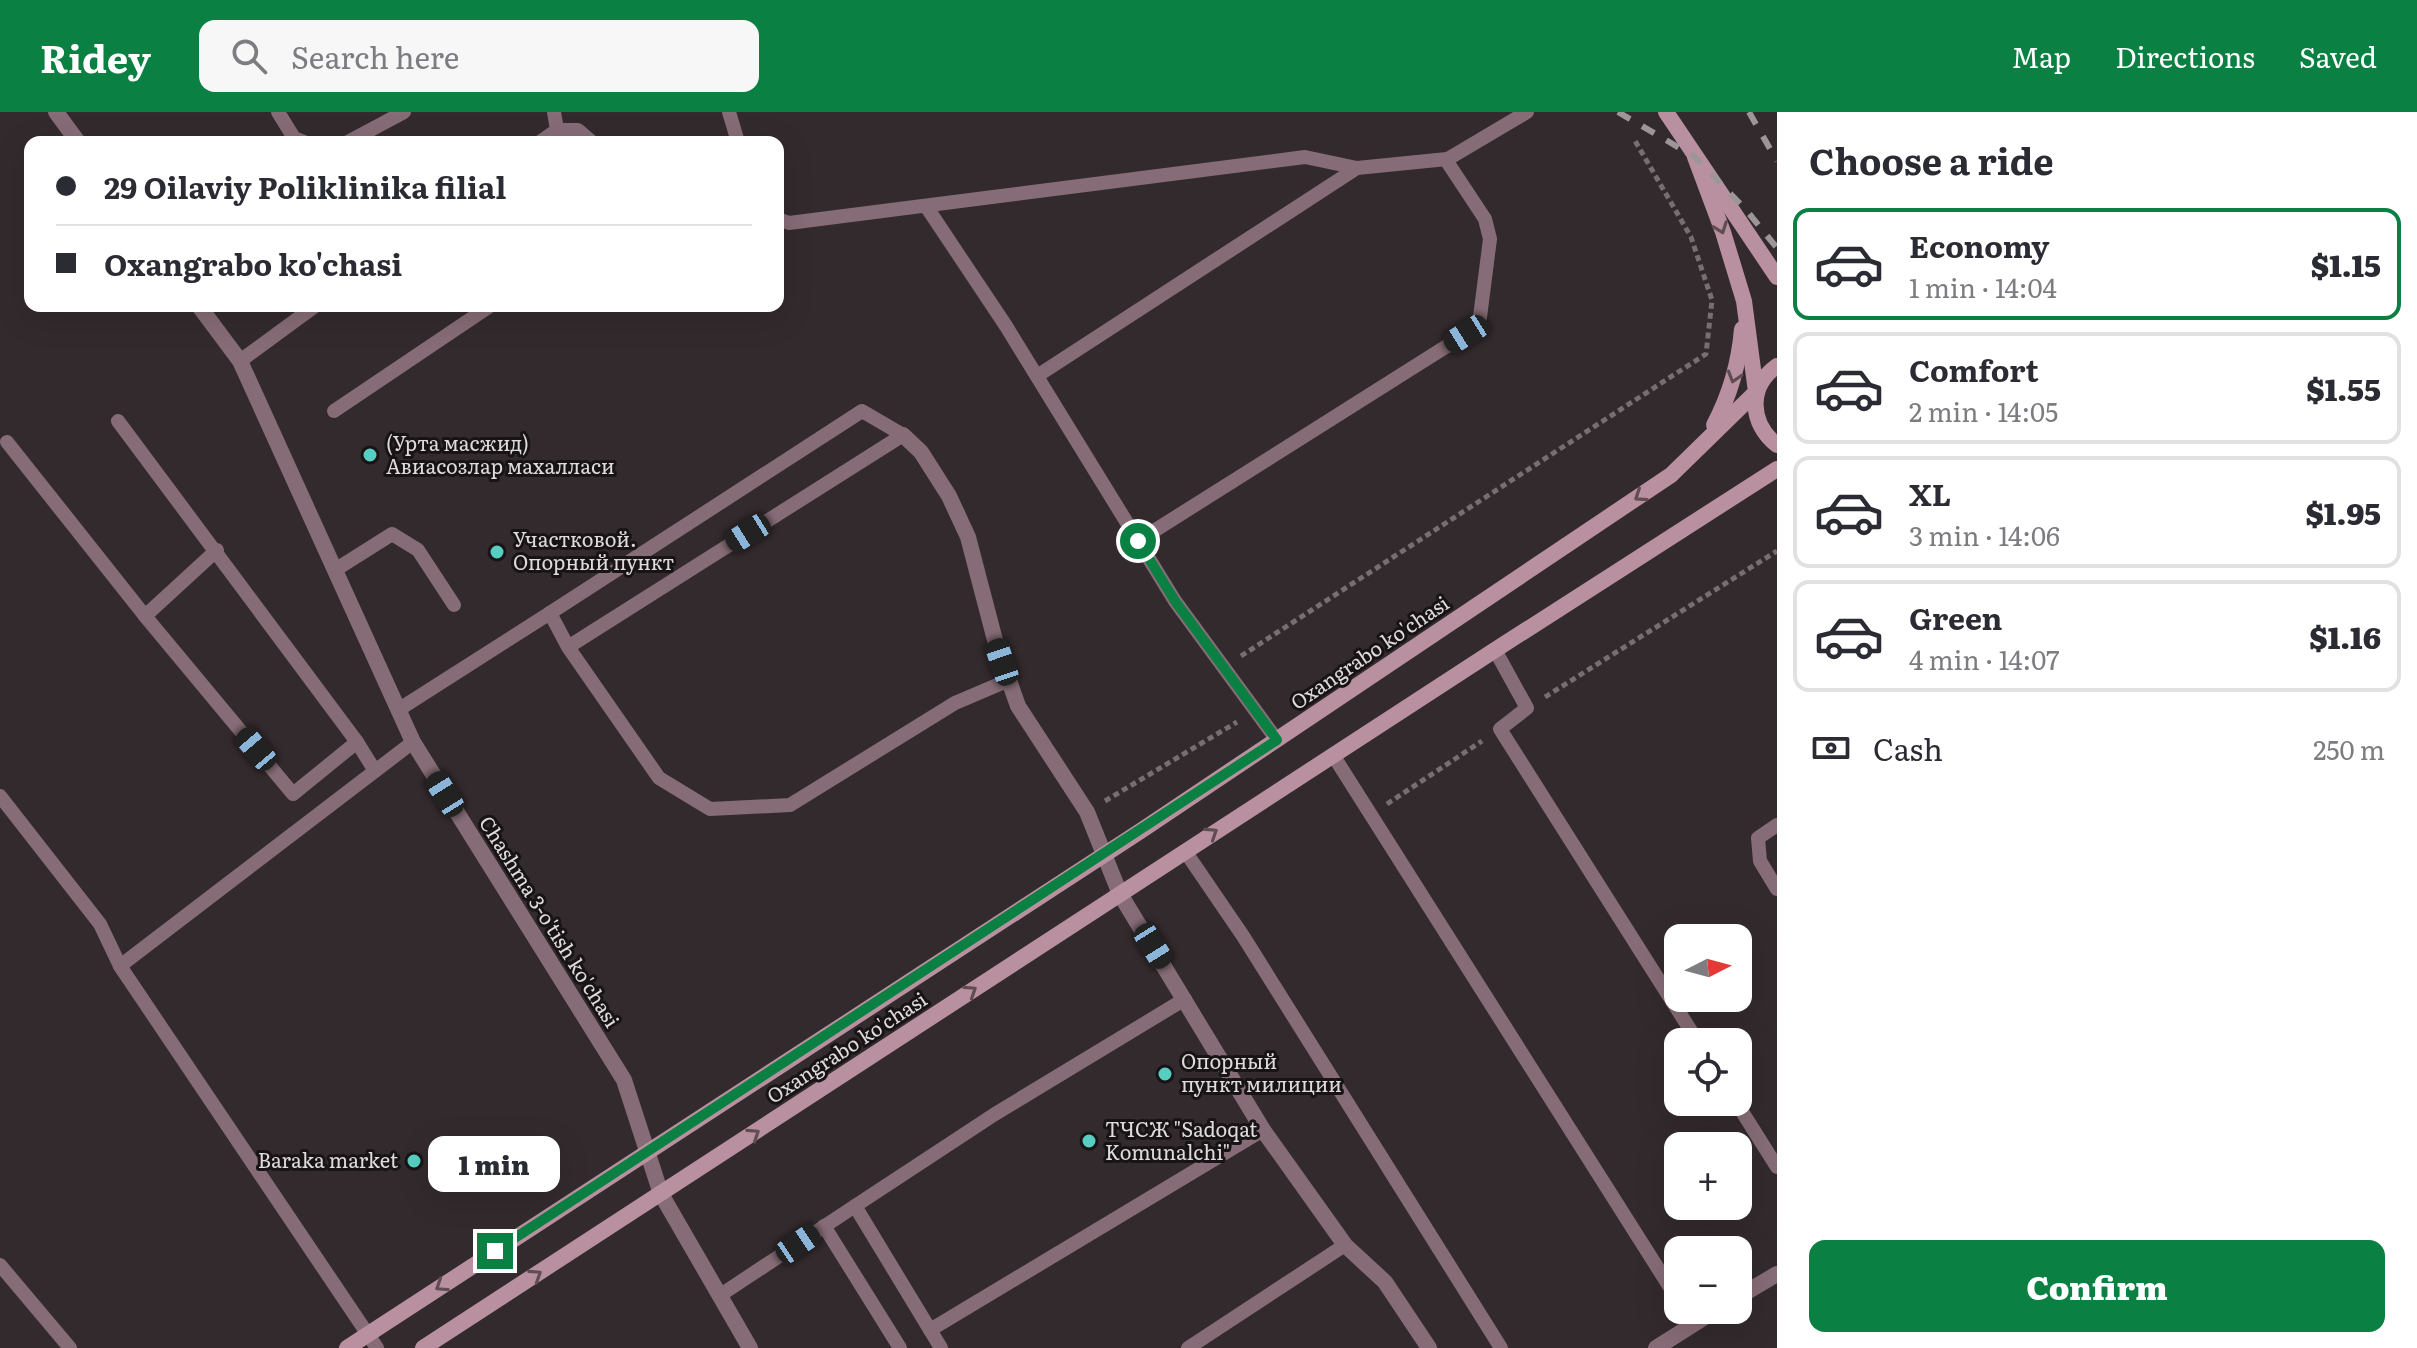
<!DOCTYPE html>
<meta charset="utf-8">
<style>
:root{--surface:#fff;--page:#f7f7f7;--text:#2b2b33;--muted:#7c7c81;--line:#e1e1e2;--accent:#0b8043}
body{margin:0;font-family:Literata,serif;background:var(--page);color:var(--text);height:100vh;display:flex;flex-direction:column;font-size:30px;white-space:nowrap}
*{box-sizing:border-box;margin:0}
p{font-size:26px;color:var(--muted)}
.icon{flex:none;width:44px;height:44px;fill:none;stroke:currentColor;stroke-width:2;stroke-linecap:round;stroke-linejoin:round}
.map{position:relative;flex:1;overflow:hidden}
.details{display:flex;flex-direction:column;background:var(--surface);width:640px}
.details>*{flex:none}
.guide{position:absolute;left:24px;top:24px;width:760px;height:176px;border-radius:16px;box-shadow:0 8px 32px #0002;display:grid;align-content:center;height:176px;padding:0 32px;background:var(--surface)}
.needle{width:52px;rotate:84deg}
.fabs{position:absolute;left:1664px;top:812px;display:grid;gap:16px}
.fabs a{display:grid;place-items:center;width:88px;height:88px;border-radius:16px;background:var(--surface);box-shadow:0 8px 32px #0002;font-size:40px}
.end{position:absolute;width:36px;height:36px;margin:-18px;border:10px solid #0b8043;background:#fff;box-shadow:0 0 0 4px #fff}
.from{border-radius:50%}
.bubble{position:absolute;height:56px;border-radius:16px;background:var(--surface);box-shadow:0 8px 32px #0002;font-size:26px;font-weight:800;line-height:56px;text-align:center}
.car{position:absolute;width:24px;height:48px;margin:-24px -12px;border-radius:10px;box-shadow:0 0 6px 2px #0007;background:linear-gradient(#222 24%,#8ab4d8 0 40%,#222 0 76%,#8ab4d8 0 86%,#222 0)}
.guide b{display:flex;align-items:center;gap:28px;height:76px;font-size:30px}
.guide b+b{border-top:2px solid var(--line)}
.guide i{width:20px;height:20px;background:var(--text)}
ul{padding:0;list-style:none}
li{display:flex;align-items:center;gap:24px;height:112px;margin:0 16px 12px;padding:0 16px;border:4px solid var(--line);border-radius:16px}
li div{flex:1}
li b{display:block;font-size:30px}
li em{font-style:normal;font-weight:800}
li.active{border-color:var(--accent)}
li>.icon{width:72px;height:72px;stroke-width:1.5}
h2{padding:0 32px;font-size:36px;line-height:96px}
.pay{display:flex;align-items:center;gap:20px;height:88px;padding:0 32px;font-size:30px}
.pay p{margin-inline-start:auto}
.primary-button{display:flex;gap:16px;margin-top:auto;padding:16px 32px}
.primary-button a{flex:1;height:92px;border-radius:16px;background:var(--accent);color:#fff;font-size:32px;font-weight:800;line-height:92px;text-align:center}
header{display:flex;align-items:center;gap:48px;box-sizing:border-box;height:112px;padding:0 40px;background:var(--accent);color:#fff}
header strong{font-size:38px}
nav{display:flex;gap:44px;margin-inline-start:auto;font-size:28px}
.search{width:560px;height:72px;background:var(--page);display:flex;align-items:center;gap:20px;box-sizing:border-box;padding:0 28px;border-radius:16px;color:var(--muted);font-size:30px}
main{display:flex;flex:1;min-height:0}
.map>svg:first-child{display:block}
</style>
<header>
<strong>Ridey</strong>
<div class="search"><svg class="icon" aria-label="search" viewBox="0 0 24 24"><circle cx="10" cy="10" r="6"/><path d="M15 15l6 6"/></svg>Search here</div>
<nav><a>Map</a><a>Directions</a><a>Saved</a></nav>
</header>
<main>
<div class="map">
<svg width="1777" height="1236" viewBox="0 0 1777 1236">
<rect width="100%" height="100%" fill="#332a2d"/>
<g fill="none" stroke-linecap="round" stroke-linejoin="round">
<g stroke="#766e71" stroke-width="5" stroke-dasharray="6 4" stroke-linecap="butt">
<path d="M1241 544 1706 242 1712 188 1691 125 1634 27"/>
<path d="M1545 585 1777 439"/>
<path d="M1105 689 1237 610"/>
<path d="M1387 692 1482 629"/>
</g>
<g stroke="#866c76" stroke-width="14">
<path d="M278 0 294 26 304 30"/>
<path d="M729 0 738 30"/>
<path d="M557 18H578L592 30"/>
<path d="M348 30 404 0"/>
<path d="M540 30 557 18 554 0"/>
<path d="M926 94 1006 214 1175 489 1277 628"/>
<path d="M778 107 789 111 1305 45 1357 56"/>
<path d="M240 249 315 194"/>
<path d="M1037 264 1357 56 1447 47"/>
<path d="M334 299 490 194"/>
<path d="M118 309 357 630 375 659"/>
<path d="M7 330 145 504"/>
<path d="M1138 429 1466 222 1480 205 1490 127 1485 107 1446 48 1527 0"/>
<path d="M217 438 145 504 293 682 357 630"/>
<path d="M335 458 392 422 418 438 454 493"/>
<path d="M568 535 903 323 862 299 550 501 568 535 659 666 710 697 790 693 955 591 1009 568"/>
<path d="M1495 538 1527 596 1500 617 1698 930"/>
<path d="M398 598 550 501"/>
<path d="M1333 643 1678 1188"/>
<path d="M0 684 100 812 120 854 413 630"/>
<path d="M1777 713 1758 726 1760 749 1777 777"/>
<path d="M1185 739 1243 824 1501 1236"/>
<path d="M120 854 377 1236"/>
<path d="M1736 990 1777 1055"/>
<path d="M855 1094 995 1002 1185 887"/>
<path d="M824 1114 900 1236"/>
<path d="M0 1153 70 1236"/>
<path d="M719 1184 855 1094 941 1236"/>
<path d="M1684 1198 1693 1212"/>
<path d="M930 1218 1263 1018"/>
<path d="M1188 1236 1345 1133"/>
</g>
<g stroke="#866c76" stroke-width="16">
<path d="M56 0 78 30"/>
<path d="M199 194 240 249 413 630 624 968 661 1082 750 1236"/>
<path d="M903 323 921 340 949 384 968 425 996 532 1018 594 1087 700 1120 782 1263 1018 1345 1133 1385 1170 1429 1236"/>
<path d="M1738 1185 1777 1162"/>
<path d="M1656 1236 1716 1198"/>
</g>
<g stroke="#b9909f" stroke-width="16">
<path d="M1666 0 1777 165"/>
<path d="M1777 254C1747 275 1750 312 1777 333"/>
<path d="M1714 313C1730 283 1739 252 1742 217"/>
<path d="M347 1236 1142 718 1671 363 1756 280 1744 189 1723 120 1695 45"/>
<path d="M423 1236 1495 538 1777 357"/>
</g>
<g stroke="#9d9699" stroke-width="6" stroke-dasharray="14 14" stroke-linecap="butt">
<path d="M1618 0 1695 45 1747 99 1777 136"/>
<path d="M1749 0 1777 49"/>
</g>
</g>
<defs><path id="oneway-chevron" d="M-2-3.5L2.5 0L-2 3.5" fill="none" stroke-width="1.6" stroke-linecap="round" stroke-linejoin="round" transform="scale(2)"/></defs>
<g stroke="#604c53">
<use href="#oneway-chevron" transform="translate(1721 116) rotate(70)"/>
<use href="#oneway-chevron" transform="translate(1734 265) rotate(107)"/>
<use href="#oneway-chevron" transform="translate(1640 384) rotate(146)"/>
<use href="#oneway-chevron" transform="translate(1212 721) rotate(-33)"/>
<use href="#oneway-chevron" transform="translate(971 879) rotate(-33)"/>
<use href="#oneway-chevron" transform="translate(754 1022) rotate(-33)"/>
<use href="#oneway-chevron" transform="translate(536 1163) rotate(-33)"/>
<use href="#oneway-chevron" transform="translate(441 1174) rotate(147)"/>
</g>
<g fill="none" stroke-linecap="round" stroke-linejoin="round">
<path stroke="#0b8043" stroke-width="10" d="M495 1139 1277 628 1175 489 1138 429"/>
</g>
<g fill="#57cec2" stroke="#181415" stroke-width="3">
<circle cx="370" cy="343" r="8"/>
<circle cx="497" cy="440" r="8"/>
<circle cx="1165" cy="962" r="8"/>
<circle cx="1089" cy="1029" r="8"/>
<circle cx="414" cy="1049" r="8"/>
</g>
<g text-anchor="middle" stroke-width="6" stroke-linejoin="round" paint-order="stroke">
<g font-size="20" fill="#e0dadc" stroke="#181415" text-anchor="start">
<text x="386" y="339">(Урта масжид)<tspan x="386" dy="23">Авиасозлар махалласи</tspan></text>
<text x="513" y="435">Участковой.<tspan x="513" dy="23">Опорный пункт</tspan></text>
<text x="1181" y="957">Опорный<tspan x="1181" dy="23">пункт милиции</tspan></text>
<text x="1105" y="1025">ТЧСЖ "Sadoqat<tspan x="1105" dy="23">Komunalchi"</tspan></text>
<text x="398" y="1056" text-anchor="end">Baraka market</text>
</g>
<g font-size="20" fill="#e0dadc" stroke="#181415">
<text transform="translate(1370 541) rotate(-34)" y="7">Oxangrabo ko'chasi</text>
<text transform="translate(549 810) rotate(58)" y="7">Chashma 3-o'tish ko'chasi</text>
<text transform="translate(847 936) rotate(-33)" y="7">Oxangrabo ko'chasi</text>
</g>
</g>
</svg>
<div class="fabs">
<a><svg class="needle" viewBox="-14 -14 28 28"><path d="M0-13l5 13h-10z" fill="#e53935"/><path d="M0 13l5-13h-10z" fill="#7c7c81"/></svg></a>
<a><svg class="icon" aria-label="locate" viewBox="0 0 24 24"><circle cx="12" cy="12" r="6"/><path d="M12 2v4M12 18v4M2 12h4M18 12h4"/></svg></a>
<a>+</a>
<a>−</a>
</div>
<i class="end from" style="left:1138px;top:429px"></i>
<i class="end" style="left:495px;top:1139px"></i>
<div class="bubble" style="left:428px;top:1024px;width:132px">1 min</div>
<i class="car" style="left:1466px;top:222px;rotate:238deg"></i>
<i class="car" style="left:748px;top:421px;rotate:238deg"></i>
<i class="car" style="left:1002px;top:550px;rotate:341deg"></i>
<i class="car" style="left:256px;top:637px;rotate:320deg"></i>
<i class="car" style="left:445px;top:682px;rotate:328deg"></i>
<i class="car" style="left:1153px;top:834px;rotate:148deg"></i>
<i class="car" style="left:798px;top:1132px;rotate:56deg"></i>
<div class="guide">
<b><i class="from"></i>29 Oilaviy Poliklinika filial</b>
<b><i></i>Oxangrabo ko'chasi</b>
</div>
</div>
<section class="details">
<h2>Choose a ride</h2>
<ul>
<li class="active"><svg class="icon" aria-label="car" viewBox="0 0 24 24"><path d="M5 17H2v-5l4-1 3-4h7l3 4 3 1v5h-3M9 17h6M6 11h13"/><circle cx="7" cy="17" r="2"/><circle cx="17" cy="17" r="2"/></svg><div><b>Economy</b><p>1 min · 14:04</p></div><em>$1.15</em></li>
<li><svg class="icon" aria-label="car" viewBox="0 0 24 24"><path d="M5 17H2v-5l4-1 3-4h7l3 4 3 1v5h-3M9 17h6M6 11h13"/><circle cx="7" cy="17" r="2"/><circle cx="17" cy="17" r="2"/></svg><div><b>Comfort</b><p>2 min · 14:05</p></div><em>$1.55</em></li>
<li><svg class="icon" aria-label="car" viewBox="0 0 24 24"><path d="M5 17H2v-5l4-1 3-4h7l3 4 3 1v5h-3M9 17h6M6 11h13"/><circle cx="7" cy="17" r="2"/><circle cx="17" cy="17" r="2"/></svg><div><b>XL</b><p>3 min · 14:06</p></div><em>$1.95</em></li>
<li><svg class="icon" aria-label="car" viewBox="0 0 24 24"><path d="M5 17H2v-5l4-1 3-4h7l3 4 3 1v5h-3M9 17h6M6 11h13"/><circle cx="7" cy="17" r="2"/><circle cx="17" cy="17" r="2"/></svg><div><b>Green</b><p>4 min · 14:07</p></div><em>$1.16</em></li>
</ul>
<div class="pay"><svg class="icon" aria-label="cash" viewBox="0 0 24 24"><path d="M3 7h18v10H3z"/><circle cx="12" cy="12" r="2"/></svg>Cash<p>250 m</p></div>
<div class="primary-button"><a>Confirm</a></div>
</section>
</main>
